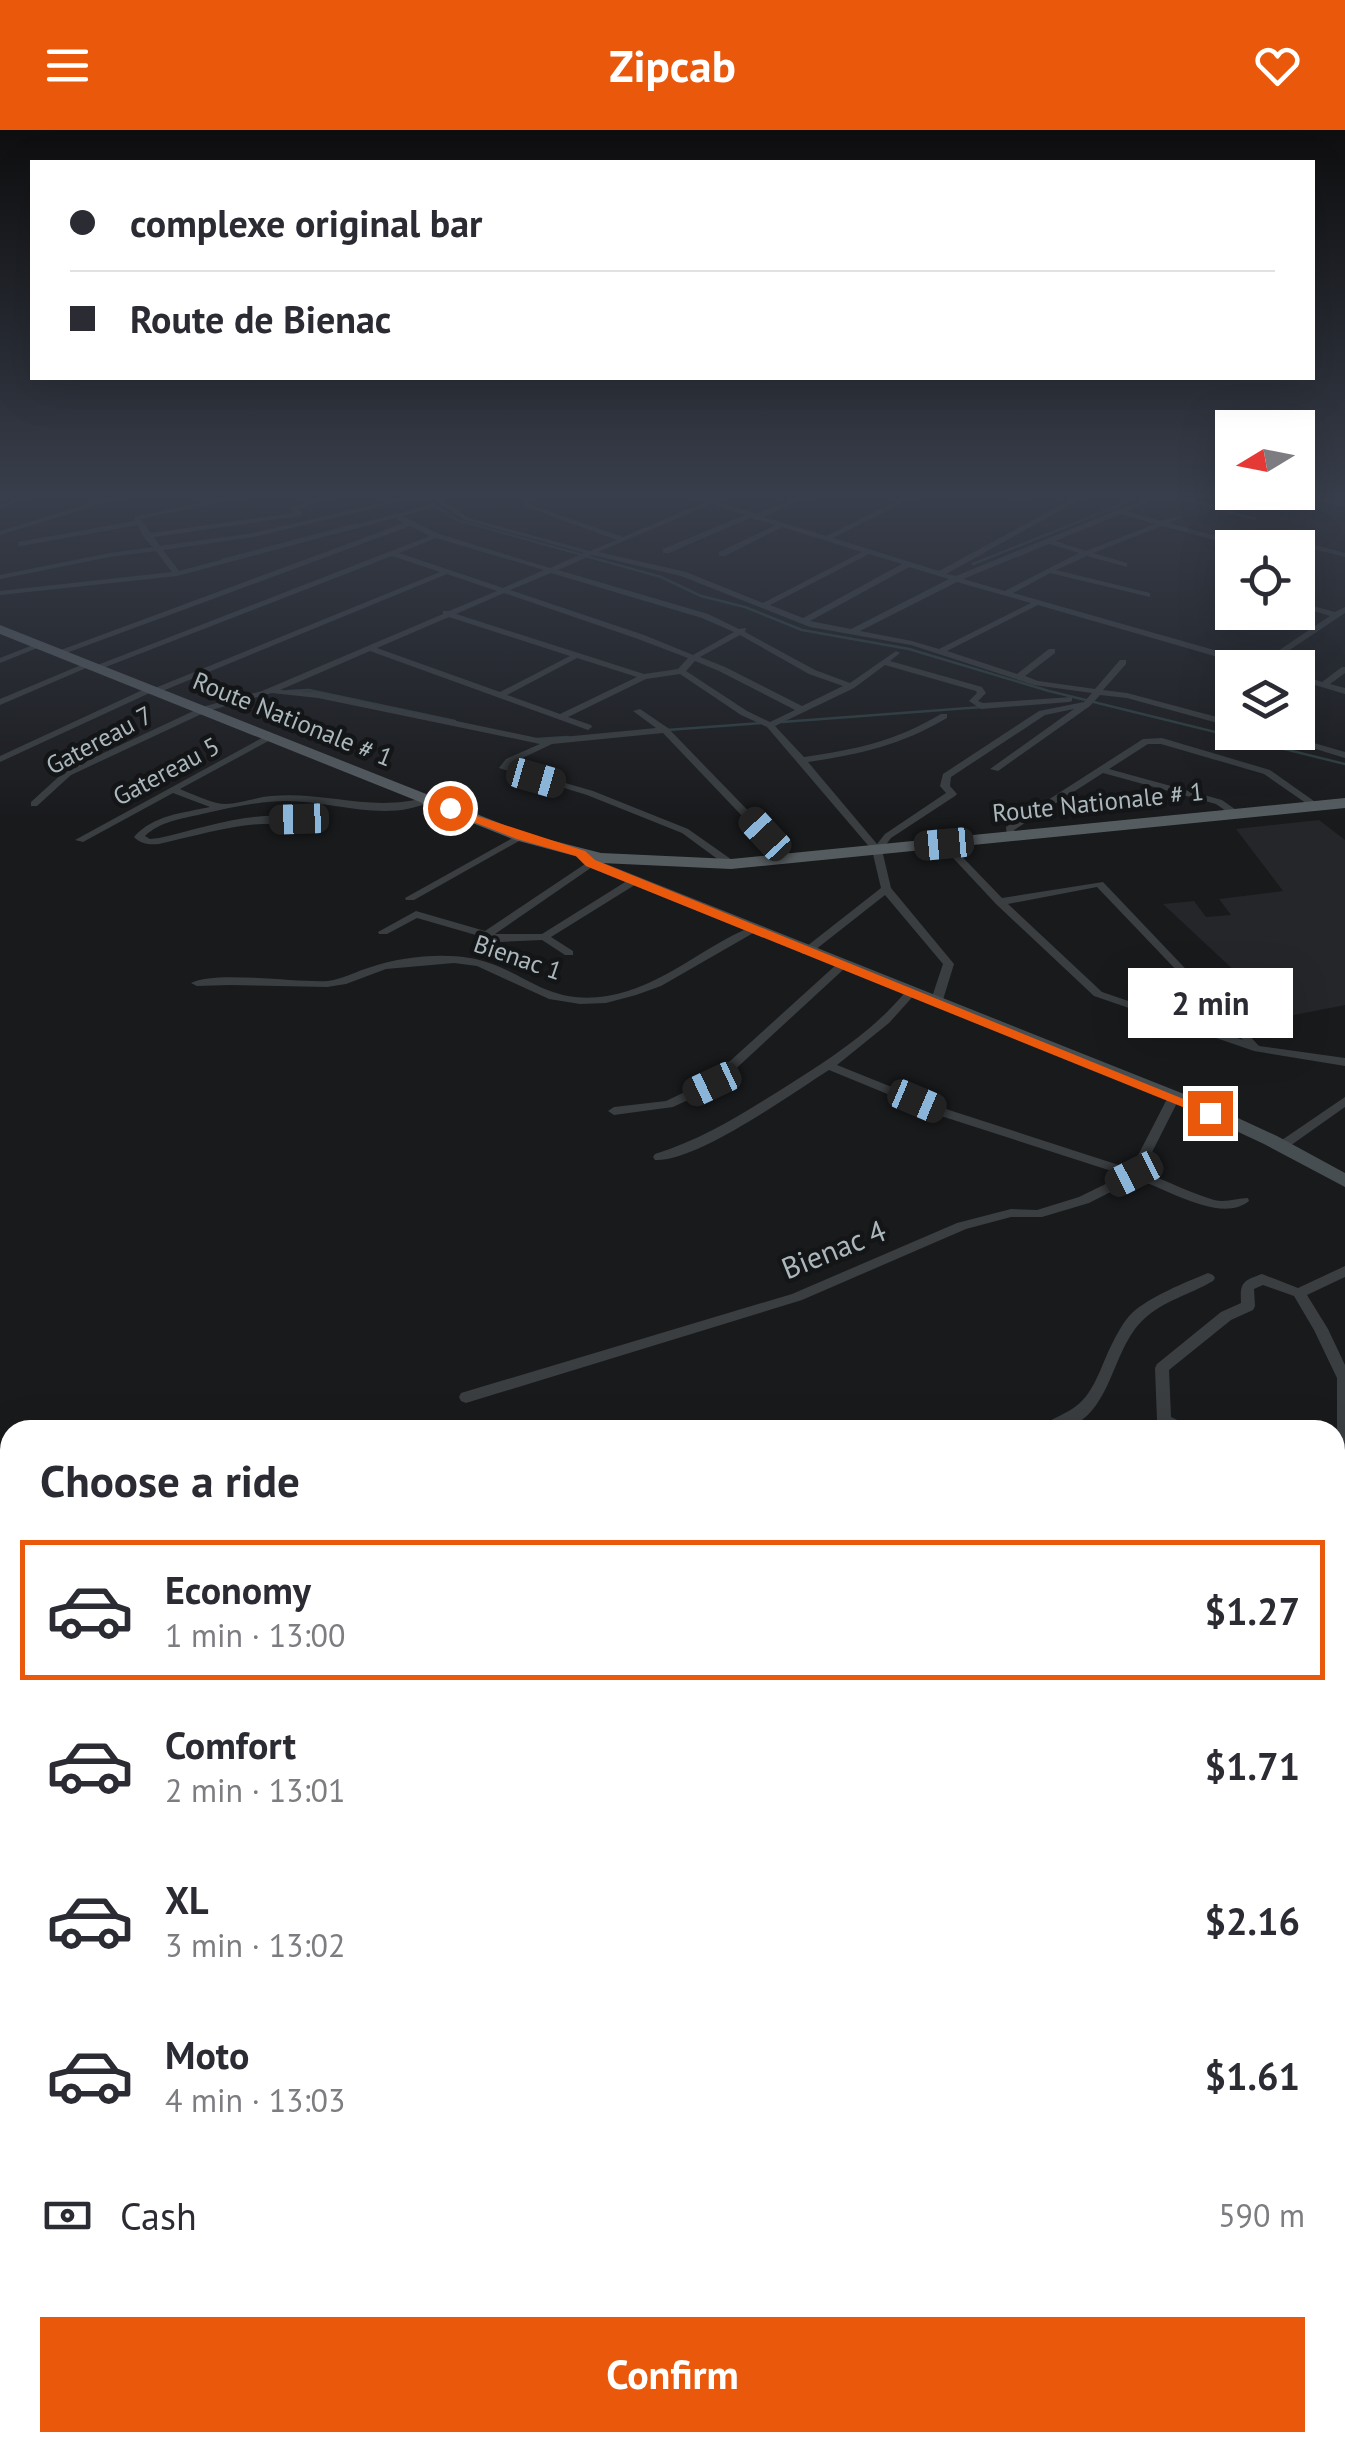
<!DOCTYPE html>
<meta charset="utf-8">
<style>
:root{--surface:#fff;--page:#f2f2f3;--text:#2b2b33;--muted:#7c7c81;--line:#e1e1e2;--accent:#ea580c}
body{margin:0;font-family:"PT Sans",sans-serif;background:var(--page);color:var(--text);height:100vh;display:flex;flex-direction:column;font-size:38px;white-space:nowrap}
*{box-sizing:border-box;margin:0}
p{font-size:32px;color:var(--muted)}
.icon{flex:none;width:55px;height:55px;fill:none;stroke:currentColor;stroke-width:2;stroke-linecap:round;stroke-linejoin:round}
.map{position:relative;flex:1;overflow:hidden}
.panel{position:absolute;left:0px;top:1290px;width:1345px;height:1032px;display:flex;flex-direction:column;background:var(--surface);border-radius:30px 30px 0 0;box-shadow:0 10px 40px #0002}
.panel>*{flex:none}
.guide{position:absolute;left:30px;top:30px;width:1285px;height:220px;border-radius:0px;box-shadow:0 10px 40px #0002;display:grid;align-content:center;height:220px;padding:0 40px;background:var(--surface)}
.needle{width:65px;rotate:260deg}
.fabs{position:absolute;left:1215px;top:280px;display:grid;gap:20px}
.fabs a{display:grid;place-items:center;width:100px;height:100px;border-radius:0px;background:var(--surface);box-shadow:0 10px 40px #0002;font-size:50px}
.end{position:absolute;width:45px;height:45px;margin:-22px;border:12px solid #ea580c;background:#fff;box-shadow:0 0 0 5px #fff}
.from{border-radius:50%}
.bubble{position:absolute;height:70px;border-radius:0px;background:var(--surface);box-shadow:0 10px 40px #0002;font-size:32px;font-weight:600;line-height:70px;text-align:center}
.car{position:absolute;width:30px;height:60px;margin:-30px -15px;border-radius:12px;box-shadow:0 0 8px 2px #0007;background:linear-gradient(#222 24%,#8ab4d8 0 40%,#222 0 76%,#8ab4d8 0 86%,#222 0)}
.guide b{display:flex;align-items:center;gap:35px;height:95px;font-size:38px}
.guide b+b{border-top:2px solid var(--line)}
.guide i{width:25px;height:25px;background:var(--text)}
ul{padding:0;list-style:none}
li{display:flex;align-items:center;gap:30px;height:140px;margin:0 20px 15px;padding:0 20px;border:5px solid transparent;border-radius:0px}
li div{flex:1}
li b{display:block;font-size:38px}
li em{font-style:normal;font-weight:600}
li.selected{border-color:var(--accent)}
li>.icon{width:90px;height:90px;stroke-width:1.5}
h2{padding:0 40px;font-size:45px;line-height:120px}
.pay{display:flex;align-items:center;gap:25px;height:110px;padding:0 40px;font-size:38px}
.pay p{margin-inline-start:auto}
.primary-button{display:flex;gap:20px;margin-top:auto;padding:20px 40px}
.primary-button a{flex:1;height:115px;border-radius:0px;background:var(--accent);color:#fff;font-size:40px;font-weight:600;line-height:115px;text-align:center}
header{display:flex;justify-content:space-between;align-items:center;height:130px;padding:0 40px;background:var(--accent);color:#fff;font-size:45px;font-weight:600}
.map>svg:first-child{display:block}
</style>
<header><svg class="icon" aria-label="menu" viewBox="0 0 24 24"><path d="M4 6h16M4 12h16M4 18h16"/></svg>Zipcab<svg class="icon" aria-label="heart" viewBox="0 0 24 24"><path d="M12 20l-8-8c-3-5 5-10 8-4 3-6 11-1 8 4z"/></svg></header>
<div class="map">
<svg width="1345" height="2321" viewBox="0 0 1345 2321">
<rect width="100%" height="100%" fill="#191a1c"/>
<path fill="#252629" d="M1319 690 1345 710V875L1284 887 1163 774 1194 771 1206 787 1231 785 1219 769 1283 761 1236 699Z"/>
<g fill="none" stroke-linecap="round" stroke-linejoin="round">
<g stroke="#2d4041" stroke-width="2.5">
<path d="M416 364 457 390 661 447 701 466 745 477 802 500 909 519 1049 561 1345 634"/>
<path d="M222 430 358 394"/>
<path d="M973 434 1148 364"/>
<path d="M288 561 309 560 455 591"/>
<path d="M782 592 982 577"/>
<path d="M667 600 762 593"/>
<path d="M537 609 568 607"/>
</g>
<g fill="#3a3e41" fill-rule="evenodd">
<path d="M27 364H37L0 379V375Z"/>
<path d="M121 364H133L0 405V401Z"/>
<path d="M244 364H259L140 389 151 403 294 383 291 377 331 364H342L298 379 303 384 300 386 154 407 160 416 254 403 414 365 416 368 254 407 163 420 179 441 430 375 432 378 402 386 439 404 550 438 584 423 465 390 425 364H433L469 388 590 421 617 410 529 378 522 372 523 364H529L528 371 533 376 623 407 705 372 682 364H693L757 384 804 364H814L764 387 826 406 911 364H920L833 408 939 441 1081 364H1090L946 444 956 446 1156 364H1178L1258 389 1253 390 1166 365 1127 381 1161 391 1180 386V388L1169 393 1237 412V416L1162 396 1093 423 1127 433V437L1087 426 1056 440 1150 463V467L1050 443 1013 463 1260 533 1330 486 1298 476V472L1335 482 1345 477V483L1267 535 1271 538H1256L1038 475 947 521 1017 544 1049 519H1055V523L1025 546 1038 551 1095 559 1120 530H1126V534L1103 560 1127 563 1232 591V597L1127 568 1100 565 1090 576 998 641 990 639 1074 579 1045 585 951 647 950 656 957 664 955 666 891 708 882 720 891 758 954 834 942 873 936 876 930 873 943 834 885 765 810 824H802V820L881 758 872 720 767 597 741 585 680 544 646 549 568 587 591 595 592 597 588 600 370 521 280 560 318 562 542 609 656 598 633 581 640 579 668 598 793 727V731H785L663 603 552 614 512 633 510 637 593 661 688 699 735 732V736H727L682 703 587 665 499 638 506 629 540 614 318 568 272 563 208 581 71 645 37 676H31V672L65 641 202 577 262 561 443 484V481H449L497 461 447 444 160 562 154 561 0 632V626L149 557 155 558 440 442 392 426 98 540H95V536L430 406 410 396 61 525 57 523 58 521 404 393 395 388 177 446 0 465V461L172 442 156 421 110 427 0 449V445L110 423 153 417 144 408 138 395 21 416H18V412L135 391 134 387ZM711 374 745 385 663 419V423H669L752 387 753 389 776 395 719 422V426H725L782 397 862 422 763 473 686 442 598 422ZM1121 384 1155 394 1086 421 1055 411ZM436 408 544 440 503 458 399 423ZM1049 414 1079 423 1005 461 963 449ZM869 424 902 434 803 488 770 475ZM592 425 681 446 810 497 911 515 1034 555 1092 563 1084 572 1039 581 943 644 940 656 946 663 885 704 877 714 808 632C861 624 901 615 947 588V584H941C893 612 858 619 804 627L775 596 854 558 885 535 976 561 977 563 969 571 981 579 1069 572 1072 571V567L983 573 978 571 986 563 982 557 890 531 900 523 896 521 850 553 815 540 745 502 746 498 739 499 708 484 558 440ZM909 437 949 449 851 499 810 491ZM551 443 702 488 734 502 693 525 644 505 510 460ZM957 452 1031 473 939 519 912 511 860 501ZM504 463 638 509 688 528 678 539 644 544 456 484ZM449 487 570 526 500 562 377 518ZM740 505 809 544 843 556 802 576 725 537 700 527ZM577 528 637 547 560 584 507 565ZM695 531 719 541 795 580 770 592 747 581 686 541Z"/>
<path d="M998 364H1010L1028 371 1025 373Z"/>
<path d="M1256 364H1268L1293 371 1317 367 1345 373V377L1317 371 1293 375Z"/>
<path d="M1316 415 1345 423V427L1313 419V415Z"/>
<path d="M1222 451 1232 454V458L1219 455 1218 453Z"/>
<path d="M38 513 45 515 0 533V528Z"/>
<path d="M86 533 93 535 0 575V569Z"/>
<path d="M1342 537H1345V543L1330 554 1345 558V564L1298 550V544L1322 552Z"/>
<path d="M1260 602H1276L1345 622V628Z"/>
<path d="M271 603 275 606 274 608 180 659C192 664 205 670 217 673 233 677 255 667 271 666 327 661 371 683 428 667L433 670C389 694 334 671 287 671 258 671 230 678 202 684 181 689 161 691 145 706L150 709 159 708C209 697 275 671 323 697L318 700C262 684 214 702 159 714 149 715 141 714 134 707 153 685 183 683 210 677L173 663 83 712 75 710Z"/>
<path d="M1143 609 1162 608 1270 640 1321 676 1313 678 1264 644 1161 614H1148L1109 639 1222 670 1239 682V686H1233L1216 674 1103 643 1014 700 1013 708H1007L1006 697Z"/>
<path d="M518 705 526 707 414 770H406L405 768Z"/>
<path d="M944 710 947 711 1002 768 1103 752 1259 916 1345 928V936L1254 921 1094 866 996 774 941 715V711ZM1097 757 1243 910 1102 862 1008 774Z"/>
<path d="M591 730 595 731V735L495 804H542L630 749H638V753L551 807 573 821V825H565L542 810 500 812 417 788 387 804H379L378 802 416 781 485 801Z"/>
<path d="M751 797 756 800 755 802 661 856 636 865 606 873 580 874 549 869 477 836 454 833 386 839 346 854 327 857 230 855 197 856 191 853C216 840 295 853 328 851 343 849 357 841 371 837 400 827 440 823 470 828 523 837 543 876 607 866 662 857 702 817 751 797Z"/>
<path d="M841 833 846 836 845 838 716 957 673 977 614 985 608 981 614 977 666 971 708 951 837 834Z"/>
<path d="M911 859 917 862 889 893 837 935 949 980 1131 1039 1168 967 1174 963 1178 964 1180 967 1142 1042C1166 1050 1190 1063 1214 1070 1227 1073 1236 1068 1248 1068L1249 1071C1221 1094 1168 1059 1136 1049L1089 1073 1042 1087H1011L966 1099 802 1170 466 1273 461 1271 459 1267 461 1263 792 1164 957 1093 1011 1079 1037 1080 1079 1067 1124 1045 941 986 829 940C791 964 697 1032 655 1030L653 1027 655 1024C701 1010 739 986 779 961 826 931 872 903 907 860Z"/>
<path d="M1345 967V977L1287 1018H1279L1277 1015 1279 1012Z"/>
<path d="M1345 1136V1147L1307 1165 1328 1199 1345 1235V1317L1340 1315 1337 1311V1248L1314 1200 1294 1166 1263 1155 1254 1159 1255 1176 1253 1180 1231 1190 1169 1240 1171 1287 1190 1296 1192 1300C1179 1300 1165 1302 1157 1290L1155 1238 1157 1234 1221 1182 1241 1173C1240 1153 1242 1151 1262 1144L1298 1158Z"/>
<path d="M1208 1143 1213 1145 1215 1148 1213 1151C1191 1164 1163 1171 1144 1189 1110 1220 1113 1287 1061 1300 1054 1301 1045 1300 1038 1300 1051 1286 1072 1285 1087 1265 1098 1250 1103 1232 1111 1216 1117 1204 1123 1192 1132 1183 1149 1167 1186 1152 1208 1143Z"/>
<path d="M1345 1985V2018L1343 2023 1335 2026C1335 2011 1330 1992 1345 1985Z"/>
<path d="M1345 2133V2155L1335 2158V2136Z"/>
</g>
<path fill="#474e51" fill-rule="evenodd" d="M580 719 596 730 1199 970 1277 1006 1345 1043V1057L1264 1014 1187 978 586 736 573 723Z"/>
<path fill="#555c60" fill-rule="evenodd" d="M0 495 527 704 601 723 731 729 1345 668V678L731 739 601 733 515 710 0 504Z"/>
</g>
<linearGradient id="sky" x2="0" y2="1"><stop stop-color="#0e0e0f"/><stop offset="0.53" stop-color="#383e4b"/><stop offset="1" stop-color="#383e4b" stop-opacity="0"/></linearGradient>
<rect width="1345" height="689" fill="url(#sky)"/>
<path fill="#ea580c" d="M446 676 585 721 595 730 1218 983 1205 986 586 736 576 726 517 709 446 681Z"/>
<g text-anchor="middle" stroke-width="9" stroke-linejoin="round" paint-order="stroke">
<g font-size="25" fill="#aab7bc" stroke="#141517">
<text transform="translate(293 589) rotate(22)" y="9">Route Nationale # 1</text>
<text transform="translate(99 610) rotate(-28)" y="9">Gatereau 7</text>
<text transform="translate(166 641) rotate(-28)" y="9">Gatereau 5</text>
<text transform="translate(1098 672) rotate(-6)" y="9">Route Nationale # 1</text>
<text transform="translate(518 827) rotate(19)" y="9">Bienac 1</text>
</g>
<g font-size="30" fill="#aab7bc" stroke="#141517">
<text transform="translate(834 1120) rotate(-22)" y="10">Bienac 4</text>
</g>
</g>
</svg>
<div class="fabs">
<a><svg class="needle" viewBox="-14 -14 28 28"><path d="M0-13l5 13h-10z" fill="#e53935"/><path d="M0 13l5-13h-10z" fill="#7c7c81"/></svg></a>
<a><svg class="icon" aria-label="locate" viewBox="0 0 24 24"><circle cx="12" cy="12" r="6"/><path d="M12 2v4M12 18v4M2 12h4M18 12h4"/></svg></a>
<a><svg class="icon" aria-label="layers" viewBox="0 0 24 24"><path d="M12 4l9 5-9 5-9-5zM3 14l9 5 9-5"/></svg></a>
</div>
<i class="end from" style="left:450px;top:678px"></i>
<i class="end" style="left:1210px;top:983px"></i>
<div class="bubble" style="left:1128px;top:838px;width:165px">2 min</div>
<i class="car" style="left:536px;top:648px;rotate:106deg"></i>
<i class="car" style="left:299px;top:689px;rotate:268deg"></i>
<i class="car" style="left:765px;top:704px;rotate:317deg"></i>
<i class="car" style="left:944px;top:714px;rotate:265deg"></i>
<i class="car" style="left:712px;top:954px;rotate:245deg"></i>
<i class="car" style="left:917px;top:971px;rotate:113deg"></i>
<i class="car" style="left:1134px;top:1044px;rotate:243deg"></i>
<div class="guide">
<b><i class="from"></i>complexe original bar</b>
<b><i></i>Route de Bienac</b>
</div>
<section class="panel">
<h2>Choose a ride</h2>
<ul>
<li class="selected"><svg class="icon" aria-label="car" viewBox="0 0 24 24"><path d="M5 17H2v-5l4-1 3-4h7l3 4 3 1v5h-3M9 17h6M6 11h13"/><circle cx="7" cy="17" r="2"/><circle cx="17" cy="17" r="2"/></svg><div><b>Economy</b><p>1 min · 13:00</p></div><em>$1.27</em></li>
<li><svg class="icon" aria-label="car" viewBox="0 0 24 24"><path d="M5 17H2v-5l4-1 3-4h7l3 4 3 1v5h-3M9 17h6M6 11h13"/><circle cx="7" cy="17" r="2"/><circle cx="17" cy="17" r="2"/></svg><div><b>Comfort</b><p>2 min · 13:01</p></div><em>$1.71</em></li>
<li><svg class="icon" aria-label="car" viewBox="0 0 24 24"><path d="M5 17H2v-5l4-1 3-4h7l3 4 3 1v5h-3M9 17h6M6 11h13"/><circle cx="7" cy="17" r="2"/><circle cx="17" cy="17" r="2"/></svg><div><b>XL</b><p>3 min · 13:02</p></div><em>$2.16</em></li>
<li><svg class="icon" aria-label="car" viewBox="0 0 24 24"><path d="M5 17H2v-5l4-1 3-4h7l3 4 3 1v5h-3M9 17h6M6 11h13"/><circle cx="7" cy="17" r="2"/><circle cx="17" cy="17" r="2"/></svg><div><b>Moto</b><p>4 min · 13:03</p></div><em>$1.61</em></li>
</ul>
<div class="pay"><svg class="icon" aria-label="cash" viewBox="0 0 24 24"><path d="M3 7h18v10H3z"/><circle cx="12" cy="12" r="2"/></svg>Cash<p>590 m</p></div>
<div class="primary-button"><a>Confirm</a></div>
</section>
</div>
